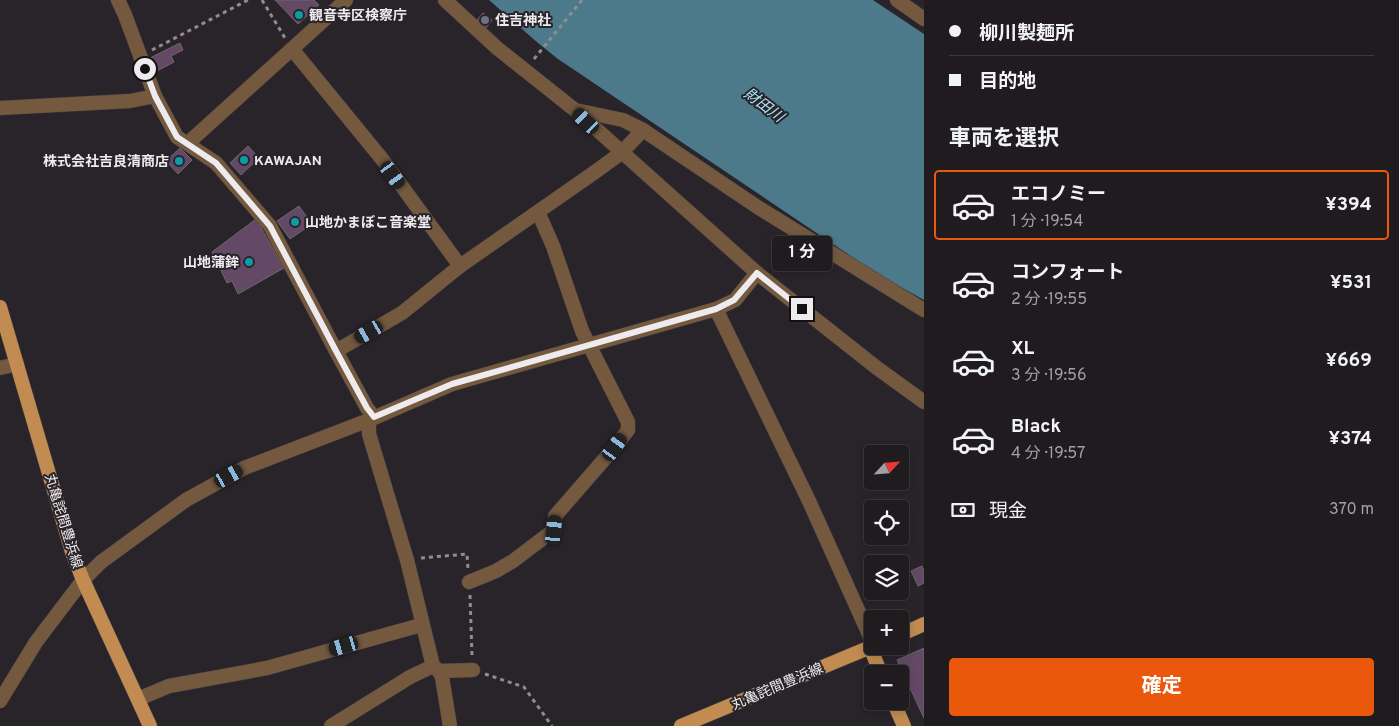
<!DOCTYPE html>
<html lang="ja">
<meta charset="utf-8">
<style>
:root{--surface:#1f1b1f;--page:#2c282c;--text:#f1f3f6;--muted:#a1a1a4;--line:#3c393d;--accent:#ea580c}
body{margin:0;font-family:Overpass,"Noto Sans JP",sans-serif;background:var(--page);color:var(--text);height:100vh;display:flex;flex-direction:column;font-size:19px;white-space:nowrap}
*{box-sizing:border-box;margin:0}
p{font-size:16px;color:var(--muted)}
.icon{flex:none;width:28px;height:28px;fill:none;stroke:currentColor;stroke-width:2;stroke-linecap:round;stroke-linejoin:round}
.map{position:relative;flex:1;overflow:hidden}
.panel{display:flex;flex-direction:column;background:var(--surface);width:475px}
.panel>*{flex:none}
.banner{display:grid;align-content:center;height:110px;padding:0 25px;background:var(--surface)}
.needle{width:32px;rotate:64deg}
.fabs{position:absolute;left:864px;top:445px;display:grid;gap:10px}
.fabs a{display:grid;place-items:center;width:45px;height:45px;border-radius:5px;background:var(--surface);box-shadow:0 2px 8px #0003,0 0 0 1px var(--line);font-size:25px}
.end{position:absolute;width:22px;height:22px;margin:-11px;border:6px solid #eeebee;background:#111;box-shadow:0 0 0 2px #111}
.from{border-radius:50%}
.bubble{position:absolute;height:35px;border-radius:5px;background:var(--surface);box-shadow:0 2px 8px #0003,0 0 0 1px var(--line);font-size:16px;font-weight:700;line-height:35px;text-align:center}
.car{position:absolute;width:15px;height:30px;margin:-15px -8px;border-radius:6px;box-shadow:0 0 4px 1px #0007;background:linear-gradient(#222 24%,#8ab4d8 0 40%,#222 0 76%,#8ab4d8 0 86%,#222 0)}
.banner b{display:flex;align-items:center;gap:18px;height:48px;font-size:19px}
.banner b+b{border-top:1px solid var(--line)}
.banner i{width:12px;height:12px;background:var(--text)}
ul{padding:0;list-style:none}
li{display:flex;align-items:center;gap:15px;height:70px;margin:0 10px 8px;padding:0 15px;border:2px solid transparent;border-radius:5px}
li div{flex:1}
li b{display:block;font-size:19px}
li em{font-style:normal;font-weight:700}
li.current{border-color:var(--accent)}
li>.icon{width:45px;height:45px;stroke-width:1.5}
h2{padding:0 25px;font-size:22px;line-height:60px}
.pay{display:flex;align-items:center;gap:12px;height:55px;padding:0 25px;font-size:19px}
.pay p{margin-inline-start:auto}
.button{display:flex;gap:10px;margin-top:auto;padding:10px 25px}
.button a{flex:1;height:58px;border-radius:5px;background:var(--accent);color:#fff;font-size:20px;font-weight:700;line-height:58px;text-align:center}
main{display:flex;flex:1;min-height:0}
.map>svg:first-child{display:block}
</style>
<main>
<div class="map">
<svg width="924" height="726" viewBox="0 0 924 726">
<rect width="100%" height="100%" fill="#292429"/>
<path fill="#4c7a8b" d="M489 0H873L924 34V300L879 275 558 59 538 43Z"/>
<g fill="#644966" stroke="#6c676c">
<path d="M275 0H314L319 5 298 24Z"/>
<path d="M483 13 492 20 486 28 477 20Z"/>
<path d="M180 43 183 50 171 56 174 62 157 71 150 58Z"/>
<path d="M248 146 259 158 241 175 230 163Z"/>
<path d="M180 148 192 160 178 174 166 161Z"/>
<path d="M299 206 312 224 290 239 277 221Z"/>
<path d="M256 219 284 268 238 294 232 281 227 283 212 252Z"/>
<path d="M922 566 924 571V583L918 586 911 571Z"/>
<path d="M924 648V718L897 660Z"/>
</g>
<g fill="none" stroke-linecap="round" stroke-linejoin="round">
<defs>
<g id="minor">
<path d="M118 0 125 15 155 96 177 137 216 163 270 226 336 351 367 408 374 417"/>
<path d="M445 0 497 48 575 110 757 273 877 368 924 402"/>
<path d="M292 49 382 159 460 266"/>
<path d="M0 108 130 101 155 96"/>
<path d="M575 110 623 120 643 130"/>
<path d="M188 143 346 0"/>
<path d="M716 309 809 501 872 641"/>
<path d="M336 351 402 313 460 266 595 172 621 153 643 130 759 208 924 310"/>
<path d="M369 420V434L407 560 433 666 439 671 442 677 450 726"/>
<path d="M469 582 496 571 513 561 554 530 555 516 615 447 628 430V422L582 331 553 246 538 212"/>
<path d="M439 671 473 670"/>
<path d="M138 699 169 686 267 668 421 625"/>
<path d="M0 701 36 642 83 580 101 562 186 500 244 468 369 420 452 384 716 309 735 300 757 273"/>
<path d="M331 726 410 677 433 666"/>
</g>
<g id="tertiary">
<path d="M897 0 924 19"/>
<path d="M0 368 17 364"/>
</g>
<g id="primary">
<path d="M0 307 72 552 83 580 150 726"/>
<path d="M900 635 924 624"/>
<path d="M870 647 881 674"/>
<path d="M893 701 904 726"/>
<path d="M681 726 873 646"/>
</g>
</defs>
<use href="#minor" stroke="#454045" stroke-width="15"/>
<use href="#tertiary" stroke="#454045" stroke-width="15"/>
<use href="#primary" stroke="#454045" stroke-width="15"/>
<g stroke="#908c90" stroke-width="3" stroke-dasharray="4 4" stroke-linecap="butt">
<path d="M262 0 285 38"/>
<path d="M152 50 248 0"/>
<path d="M534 59 582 0"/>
<path d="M421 558 467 554 468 569"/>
<path d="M470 595 472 656"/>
<path d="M485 674 524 687 552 726"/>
</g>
<use href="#minor" stroke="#74593f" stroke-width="14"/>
<use href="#tertiary" stroke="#74593f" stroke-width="14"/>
<use href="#primary" stroke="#c18b52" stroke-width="14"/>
</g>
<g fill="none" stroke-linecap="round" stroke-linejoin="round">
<path stroke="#eeebee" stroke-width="6" d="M145 69 155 96 177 137 216 163 270 226 336 351 367 408 374 417 452 384 716 309 734 300 757 273 802 309"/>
</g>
<g fill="#0f9aa8" stroke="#292429" stroke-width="2">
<circle cx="299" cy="15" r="5"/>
<circle cx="244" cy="160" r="5"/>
<circle cx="179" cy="161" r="5"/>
<circle cx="295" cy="222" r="5"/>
<circle cx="249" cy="262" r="5"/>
</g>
<circle fill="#6b7280" stroke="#292429" stroke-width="2" cx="485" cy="20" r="5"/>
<g text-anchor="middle" stroke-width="4" stroke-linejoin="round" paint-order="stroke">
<g font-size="14" font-weight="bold" fill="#eeebee" stroke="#292429" text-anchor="start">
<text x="309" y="20">観音寺区検察庁</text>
<text x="495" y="25">住吉神社</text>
<text x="254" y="165">KAWAJAN</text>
<text x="169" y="166" text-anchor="end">株式会社吉良清商店</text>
<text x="305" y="227">山地かまぼこ音楽堂</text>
<text x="239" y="267" text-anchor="end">山地蒲鉾</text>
</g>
<g font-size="14" fill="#eeebee" stroke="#292429">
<text transform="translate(64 521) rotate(73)" y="5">丸亀詫間豊浜線</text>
<text transform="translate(777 686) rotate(-23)" y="5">丸亀詫間豊浜線</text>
</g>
<g font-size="15" font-style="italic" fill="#a9e6fe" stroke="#292429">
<text transform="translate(764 105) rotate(37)" y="5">財田川</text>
</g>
</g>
</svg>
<div class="fabs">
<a><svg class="needle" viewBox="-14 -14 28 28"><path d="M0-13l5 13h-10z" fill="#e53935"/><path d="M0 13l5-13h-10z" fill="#a1a1a4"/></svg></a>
<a><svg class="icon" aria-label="locate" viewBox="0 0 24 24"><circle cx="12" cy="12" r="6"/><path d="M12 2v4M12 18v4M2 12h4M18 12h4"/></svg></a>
<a><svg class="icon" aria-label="layers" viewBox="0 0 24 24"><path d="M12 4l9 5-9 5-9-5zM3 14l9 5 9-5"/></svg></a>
<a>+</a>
<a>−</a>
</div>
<i class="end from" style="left:145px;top:69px"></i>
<i class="end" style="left:802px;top:309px"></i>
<div class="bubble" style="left:772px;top:236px;width:60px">1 分</div>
<i class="car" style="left:586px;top:121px;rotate:313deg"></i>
<i class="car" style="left:393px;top:175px;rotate:144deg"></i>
<i class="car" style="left:369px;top:332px;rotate:240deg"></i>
<i class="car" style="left:615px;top:447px;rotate:36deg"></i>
<i class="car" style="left:229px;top:476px;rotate:61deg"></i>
<i class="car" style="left:554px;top:530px;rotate:6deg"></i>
<i class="car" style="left:344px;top:646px;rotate:254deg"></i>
</div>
<section class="panel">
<div class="banner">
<b><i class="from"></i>柳川製麺所</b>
<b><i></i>目的地</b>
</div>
<h2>車両を選択</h2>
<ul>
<li class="current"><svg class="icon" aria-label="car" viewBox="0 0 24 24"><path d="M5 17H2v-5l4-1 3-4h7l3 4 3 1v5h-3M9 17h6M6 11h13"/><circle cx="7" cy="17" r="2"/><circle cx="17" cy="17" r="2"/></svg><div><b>エコノミー</b><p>1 分 · 19:54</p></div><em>¥394</em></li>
<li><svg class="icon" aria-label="car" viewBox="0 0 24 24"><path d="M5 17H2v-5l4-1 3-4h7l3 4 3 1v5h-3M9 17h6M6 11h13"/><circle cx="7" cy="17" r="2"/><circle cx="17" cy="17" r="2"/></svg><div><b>コンフォート</b><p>2 分 · 19:55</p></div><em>¥531</em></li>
<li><svg class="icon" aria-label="car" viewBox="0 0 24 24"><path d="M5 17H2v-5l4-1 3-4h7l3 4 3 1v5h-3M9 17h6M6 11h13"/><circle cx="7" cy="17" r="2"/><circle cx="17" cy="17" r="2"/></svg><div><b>XL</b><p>3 分 · 19:56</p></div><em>¥669</em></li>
<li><svg class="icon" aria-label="car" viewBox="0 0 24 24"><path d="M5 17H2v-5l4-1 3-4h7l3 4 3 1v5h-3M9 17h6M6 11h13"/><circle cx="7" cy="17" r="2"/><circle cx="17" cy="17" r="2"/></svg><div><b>Black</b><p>4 分 · 19:57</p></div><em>¥374</em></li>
</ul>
<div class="pay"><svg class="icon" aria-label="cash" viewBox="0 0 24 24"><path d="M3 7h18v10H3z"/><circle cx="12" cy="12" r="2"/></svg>現金<p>370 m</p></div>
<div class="button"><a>確定</a></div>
</section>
</main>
